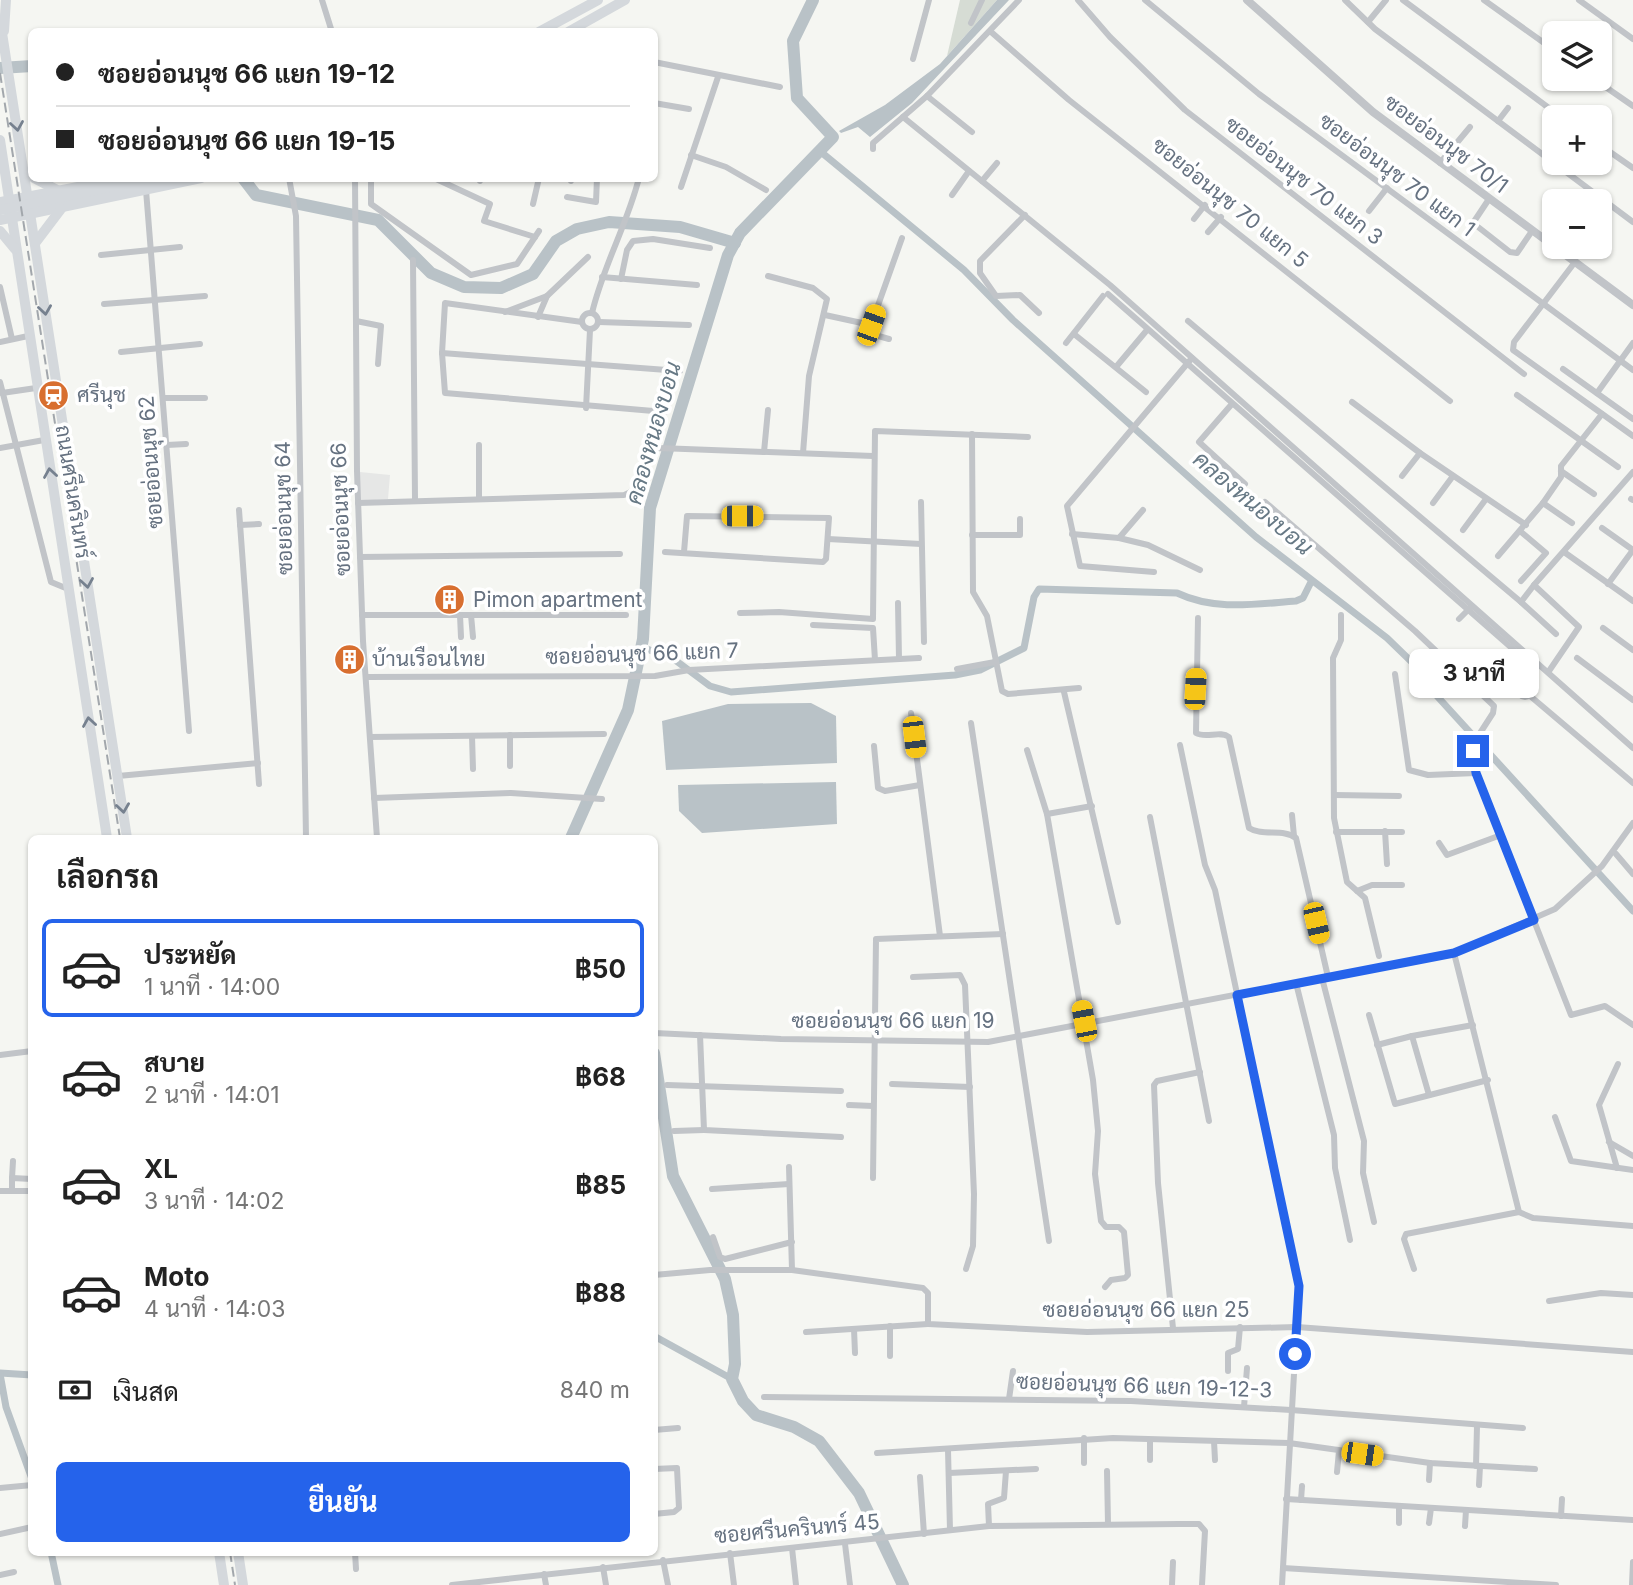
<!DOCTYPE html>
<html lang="th">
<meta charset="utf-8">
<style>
:root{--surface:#fff;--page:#f6f6f6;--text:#222;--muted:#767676;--line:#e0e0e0;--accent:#2563eb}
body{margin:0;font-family:Inter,Sarabun,sans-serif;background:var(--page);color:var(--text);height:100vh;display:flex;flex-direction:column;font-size:26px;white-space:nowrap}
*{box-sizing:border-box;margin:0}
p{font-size:23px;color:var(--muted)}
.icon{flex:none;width:38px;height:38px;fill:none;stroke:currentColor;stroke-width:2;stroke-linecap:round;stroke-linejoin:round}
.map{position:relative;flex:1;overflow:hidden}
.sheet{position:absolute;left:28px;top:835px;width:630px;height:721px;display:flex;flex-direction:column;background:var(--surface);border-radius:10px;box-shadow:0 2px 5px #0004}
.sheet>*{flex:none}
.hud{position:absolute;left:28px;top:28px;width:630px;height:154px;border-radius:10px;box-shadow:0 2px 5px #0004;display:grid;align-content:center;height:154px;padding:0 28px;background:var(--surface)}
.controls{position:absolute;left:1542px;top:21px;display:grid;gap:14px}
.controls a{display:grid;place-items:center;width:70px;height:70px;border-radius:10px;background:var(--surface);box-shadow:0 2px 5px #0004;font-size:35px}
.end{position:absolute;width:32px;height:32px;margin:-16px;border:9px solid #2563eb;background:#fff;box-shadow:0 0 0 4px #fff}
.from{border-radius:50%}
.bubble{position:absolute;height:49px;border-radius:10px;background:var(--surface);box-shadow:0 2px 5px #0004;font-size:23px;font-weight:700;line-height:49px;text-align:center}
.car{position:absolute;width:21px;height:42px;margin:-21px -10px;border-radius:9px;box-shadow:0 0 5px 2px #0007;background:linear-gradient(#f5c518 24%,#345 0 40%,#f5c518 0 76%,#345 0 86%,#f5c518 0)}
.hud b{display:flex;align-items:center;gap:24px;height:66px;font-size:26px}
.hud b+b{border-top:2px solid var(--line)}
.hud i{width:18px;height:18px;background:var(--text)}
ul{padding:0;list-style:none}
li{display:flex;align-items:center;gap:21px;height:98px;margin:0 14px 10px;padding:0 14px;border:4px solid transparent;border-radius:10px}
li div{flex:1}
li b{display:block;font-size:26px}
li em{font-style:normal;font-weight:700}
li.on{border-color:var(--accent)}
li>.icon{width:63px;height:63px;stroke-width:1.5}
h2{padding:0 28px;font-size:32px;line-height:84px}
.pay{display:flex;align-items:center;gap:18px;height:77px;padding:0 28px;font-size:26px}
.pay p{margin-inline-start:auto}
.primary-button{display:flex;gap:14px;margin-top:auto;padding:14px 28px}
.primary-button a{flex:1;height:80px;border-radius:10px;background:var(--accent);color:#fff;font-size:28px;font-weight:700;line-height:80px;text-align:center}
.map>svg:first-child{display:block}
</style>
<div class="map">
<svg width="1633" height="1585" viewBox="0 0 1633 1585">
<rect width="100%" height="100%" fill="#f5f6f2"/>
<path fill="#e6e7e6" d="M360 472 390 475 388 499 360 501Z"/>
<path fill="#d6dcd4" d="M960 0H997L947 56Z"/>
<g fill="#b9c2c7">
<path d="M997 0H1009L912 103 870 137 858 127 841 133 839 131 885 105 940 64Z"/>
<path d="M811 703 836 716 837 763 666 770 662 721 728 704Z"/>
<path d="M836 782 837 824 702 833 679 811 678 785Z"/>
</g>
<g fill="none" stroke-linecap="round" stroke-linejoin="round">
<g stroke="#b9c2c7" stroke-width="7">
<path d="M821 152 964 270 1013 320 1256 537 1387 638 1420 670 1436 695 1633 911"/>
<path d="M642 647 675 660 710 686 731 692 955 675 980 670 1024 648 1034 597 1039 589 1177 593C1215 611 1255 604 1296 601L1303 598 1311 582"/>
<path d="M654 1336 732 1379"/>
<path d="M0 1373 32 1375"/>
<path d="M0 1374 6 1407 32 1479"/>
<path d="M51 1552 58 1585"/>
</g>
<g stroke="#b9c2c7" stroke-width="12">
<path d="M0 68 32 66"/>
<path d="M243 178 256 195 378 220 431 273 464 287 501 288 533 274 556 241 577 229 609 222 680 227 735 243"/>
<path d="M571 838 628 710 643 639 650 508 728 255 740 233 833 137 797 98 793 41 813 0"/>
<path d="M654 1053 673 1176 725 1279 733 1315 735 1364 732 1379 743 1401 756 1415 794 1427 819 1441 859 1493 903 1585"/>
</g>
<g stroke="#c1c4c8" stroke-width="6">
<path d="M322 0 332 32"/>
<path d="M1078 0 1110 37 1185 110 1524 374"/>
<path d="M1145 0 1259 94 1633 370"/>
<path d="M1345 0 1375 29 1633 222"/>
<path d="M1403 0 1561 117"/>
<path d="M1484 0 1554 50"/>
<path d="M1579 0 1633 39"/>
<path d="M1368 22 1386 0"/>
<path d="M971 23 982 0"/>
<path d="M990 31 1069 100 1450 401"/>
<path d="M913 59 929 0"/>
<path d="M654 62 780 87"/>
<path d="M1594 79 1633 106"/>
<path d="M927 96 972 132"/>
<path d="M654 103 689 109"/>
<path d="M903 117 1110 285 1633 748"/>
<path d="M1498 121 1508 108"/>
<path d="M1600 145 1633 168"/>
<path d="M873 149V143L927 96 1019 0"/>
<path d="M691 155 726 167 766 190"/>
<path d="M1440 163 1470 127"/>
<path d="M289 178 296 216 306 838"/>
<path d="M355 178 357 471 363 641 377 838"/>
<path d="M371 178V204L471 275 517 264 539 231"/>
<path d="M434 178 490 204 484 221 535 237"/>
<path d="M480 181 481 178"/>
<path d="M571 181 572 178"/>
<path d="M982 181 997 163"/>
<path d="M681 187 718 77"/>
<path d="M146 190 189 731"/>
<path d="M952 195 969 171"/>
<path d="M567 197 596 202 597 178"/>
<path d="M1489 199 1473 223 1510 252 1517 253 1532 231"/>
<path d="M533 204 539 178"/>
<path d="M1369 211 1387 188"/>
<path d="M1025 215 980 261V273L996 296 1020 295 1039 313"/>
<path d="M1194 219 1205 205"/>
<path d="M1208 232 1221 217"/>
<path d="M101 255 180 247"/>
<path d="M413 260 415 500"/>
<path d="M1575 262 1514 342 1513 350 1633 436"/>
<path d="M768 276 813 288 827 299 809 376 803 453"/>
<path d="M602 277 697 285"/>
<path d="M621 279 627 250 633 241 653 239 710 248"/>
<path d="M0 287 12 339"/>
<path d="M1108 294 1522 657 1530 666 1524 683"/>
<path d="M104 304 205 296"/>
<path d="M505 312 547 296"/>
<circle cx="590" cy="321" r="8"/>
<path d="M592 313C603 266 627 225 639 178"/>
<path d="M825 315 871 325 902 238"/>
<path d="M538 317 547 296 588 257"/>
<path d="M356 321 381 326 378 364"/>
<path d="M1188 321 1521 602"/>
<path d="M582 322 445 303 442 353 445 393 665 412"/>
<path d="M599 322 689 325"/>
<path d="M867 327 875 335 889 339"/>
<path d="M1074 334 1146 392"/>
<path d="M0 342 28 336"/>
<path d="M1066 343 1103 296"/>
<path d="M121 352 200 344"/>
<path d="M442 353 680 371"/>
<path d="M1116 367 1147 330"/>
<path d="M1563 369 1633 419"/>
<path d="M0 382 51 582 68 589"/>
<path d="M2 393 36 388"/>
<path d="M1597 393 1633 343"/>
<path d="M1517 395 1618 467"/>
<path d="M163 398H205"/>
<path d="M1352 402 1420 453 1526 525"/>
<path d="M1231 405 1199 442 1245 484"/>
<path d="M586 408 590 330"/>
<path d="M972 434 973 592 987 616 1002 691 1008 694 1079 688"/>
<path d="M167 445 186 444"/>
<path d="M479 445V498"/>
<path d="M0 448 44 440"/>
<path d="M764 452 768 410"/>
<path d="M1561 471 1594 494"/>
<path d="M1402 476 1420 453"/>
<path d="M1631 499 1633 500"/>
<path d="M921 502 924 642"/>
<path d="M1265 502 1415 631 1494 706 1493 713 1473 744 1476 773 1571 1015 1605 1006 1633 1025"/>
<path d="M358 503 624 495C650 487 642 455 659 448L873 456"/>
<path d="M1433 503 1453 476"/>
<path d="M1543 503 1572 523"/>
<path d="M239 510 259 784"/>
<path d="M240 525 259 524"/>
<path d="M1602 528 1633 550 1608 584"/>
<path d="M1463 530 1486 499"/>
<path d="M1520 531 1546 553 1521 581"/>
<path d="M1072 534 1119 538 1143 510"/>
<path d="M972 535H1020V519"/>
<path d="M1119 538 1148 545 1200 570"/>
<path d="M828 539 921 544"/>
<path d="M665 552 823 562 826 559 829 518 687 516 684 552"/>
<path d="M1564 552 1633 601"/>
<path d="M1498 556 1543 503 1561 477V466L1602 414"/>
<path d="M360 557 620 554"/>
<path d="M1154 572 1080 566 1067 506 1192 358"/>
<path d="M1534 585 1521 602 1556 634"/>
<path d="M898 603 899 659"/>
<path d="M740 613 779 612 873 619 875 431 1028 437"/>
<path d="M362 615H626"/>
<path d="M460 615 461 637"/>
<path d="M471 615 473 637"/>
<path d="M1341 615V640L1333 658 1334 818 1347 882 1365 898 1379 956"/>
<path d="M1198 618 1196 733C1206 739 1220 730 1229 737L1249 828C1263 837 1283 828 1296 838L1328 977"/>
<path d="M1459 619 1470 608"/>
<path d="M813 625 873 628 875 660"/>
<path d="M1603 628 1633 650"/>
<path d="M1577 658 1633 700"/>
<path d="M957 669 995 662"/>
<path d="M1549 671 1579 627 1534 585 1633 472"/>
<path d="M1395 674 1409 770 1428 775 1476 773"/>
<path d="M366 677 655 676 689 670 919 658"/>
<circle cx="1525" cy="690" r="7"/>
<path d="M1064 692 1118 922"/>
<path d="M1529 695 1633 783"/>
<path d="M911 713 940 936"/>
<path d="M971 723 1049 1241"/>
<path d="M472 736 473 769"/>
<path d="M370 737 604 734"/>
<path d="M1180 745 1205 865 1215 890 1299 1286 1282 1585"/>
<path d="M874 746 878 788 885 791 920 785"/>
<path d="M1027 750 1047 814 1093 1080 1098 1131 1095 1174 1101 1221 1106 1227H1119L1124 1232 1128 1275 1125 1278 1111 1280 1105 1287"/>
<path d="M510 766V735"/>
<path d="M118 776 258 763"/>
<path d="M1334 795 1399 796"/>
<path d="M374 798 511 793 602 799"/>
<path d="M1047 814 1092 806"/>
<path d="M1292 815 1294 836"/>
<path d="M1150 817 1209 1121"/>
<path d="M1385 831 1387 864"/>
<path d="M1336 832H1402"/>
<path d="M1439 843 1447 855 1501 835"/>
<path d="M1616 854 1633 874"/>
<path d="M1357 891 1372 885H1402"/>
<path d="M1454 953 1519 1212 1533 1218 1633 1226"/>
<path d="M913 977 960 975 965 985 974 1194 973 1246 966 1269"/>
<path d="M1322 978 1364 1141 1363 1173 1374 1222"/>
<path d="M1296 983 1334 1135 1335 1168 1350 1240"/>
<path d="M1369 1015 1395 1104 1488 1080"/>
<path d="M654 1033 781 1039 988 1042 1454 953 1555 909 1602 866 1633 823"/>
<path d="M700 1035 704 1130 841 1137"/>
<path d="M1377 1045 1412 1036"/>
<path d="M0 1055 32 1051"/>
<path d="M892 1084 970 1087"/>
<path d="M667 1085 841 1091"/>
<path d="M1429 1095 1412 1036 1473 1025"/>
<path d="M849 1105 873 1106"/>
<path d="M1555 1117 1571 1161 1633 1170"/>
<path d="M674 1131 704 1130"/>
<path d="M1609 1142 1633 1156"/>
<path d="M789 1167 792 1270"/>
<path d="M1617 1168 1599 1105 1618 1064"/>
<path d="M12 1178 13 1161"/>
<path d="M873 1178 876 939 1003 934"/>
<path d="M712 1189 789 1184"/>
<path d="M0 1191H32"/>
<path d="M12 1191V1178L32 1179"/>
<path d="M713 1237 720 1257 725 1259 792 1242"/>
<path d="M1414 1269 1404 1239 1406 1234 1519 1212"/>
<path d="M654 1275 710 1270H792L923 1288 928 1293V1324L1087 1332 1297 1327 1633 1352"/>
<path d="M1549 1301 1601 1293 1633 1295"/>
<path d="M890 1326V1356"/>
<path d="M1173 1328 1158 1183 1154 1085 1157 1081 1200 1072"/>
<path d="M854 1329 855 1353"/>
<path d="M806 1332 928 1324"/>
<path d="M1228 1371V1353L1238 1349 1240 1327"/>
<path d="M764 1397 1131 1401 1291 1410 1523 1428"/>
<path d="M1009 1399 1013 1371"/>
<path d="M1244 1407 1247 1368"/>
<path d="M654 1430 678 1428"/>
<path d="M1084 1438V1463"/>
<path d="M1214 1441 1215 1460"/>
<path d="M948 1450 950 1530"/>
<path d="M877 1453 1113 1438 1289 1443 1430 1463 1535 1469"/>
<path d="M1150 1460V1440"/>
<path d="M1476 1466 1477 1426"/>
<path d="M654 1469 677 1468 679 1508 674 1512 654 1514"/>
<path d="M1107 1471 1108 1524"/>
<path d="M1337 1472 1339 1451"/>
<path d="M949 1473 1036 1469"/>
<path d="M920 1477 924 1534"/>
<path d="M1429 1480 1430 1463"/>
<path d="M1479 1485 1480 1466"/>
<path d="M0 1488 32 1485"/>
<path d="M1286 1499 1633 1520"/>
<path d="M1301 1500 1302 1486"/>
<path d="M1561 1516 1562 1499"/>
<path d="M1399 1523V1506"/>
<path d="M1429 1523 1431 1508"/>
<path d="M989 1526 988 1504 1004 1498 1006 1471"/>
<path d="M1465 1526 1466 1510"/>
<path d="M0 1534 32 1527"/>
<path d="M845 1544 850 1585"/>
<path d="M792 1548 796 1585"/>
<path d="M355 1552 356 1569"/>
<path d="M730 1553 734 1585"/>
<path d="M663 1560 668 1585"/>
<path d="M603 1567 606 1585"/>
<path d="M1283 1568 1556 1585"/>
<path d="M544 1574 546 1585"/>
<path d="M0 1575 14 1572"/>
<path d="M452 1585 989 1526 1179 1524H1199L1205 1531 1202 1585"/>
<path d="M1172 1585 1173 1562"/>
<path d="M1632 1585 1633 1562"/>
</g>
<path stroke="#c1c4c8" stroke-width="8" d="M1247 0 1373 112 1633 305"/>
<g stroke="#d4d8dc" stroke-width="10">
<path d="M0 20 127 838"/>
<path d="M4 31 6 0"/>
<path d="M539 32 598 0"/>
<path d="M568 32 625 0"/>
<path d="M0 140 107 838"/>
<path d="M34 178 59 191"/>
<path d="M0 202 124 178"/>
<path d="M0 210 164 178"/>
<path d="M0 220 201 178"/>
<path d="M0 231 15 249"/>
<path d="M36 242 61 209"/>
<path d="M219 1552 224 1585"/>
<path d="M238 1552 243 1585"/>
</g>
<g stroke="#a2a7ac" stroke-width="2" stroke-dasharray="10 5" stroke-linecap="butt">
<path d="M0 73 120 838"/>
<path d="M230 1552 235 1585"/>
</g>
</g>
<defs><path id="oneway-chevron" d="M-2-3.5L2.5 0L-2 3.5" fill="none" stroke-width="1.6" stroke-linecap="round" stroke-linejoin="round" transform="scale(1.75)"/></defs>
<g stroke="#76818f">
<use href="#oneway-chevron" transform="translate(17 126) rotate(81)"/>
<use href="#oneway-chevron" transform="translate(45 310) rotate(82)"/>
<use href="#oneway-chevron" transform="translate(50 473) rotate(-99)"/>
<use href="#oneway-chevron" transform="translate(87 583) rotate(81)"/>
<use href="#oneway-chevron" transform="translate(89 722) rotate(-99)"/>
<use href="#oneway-chevron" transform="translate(123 808) rotate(82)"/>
</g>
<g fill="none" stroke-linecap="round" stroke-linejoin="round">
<path stroke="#2563eb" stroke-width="9" d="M1295 1354 1299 1286 1237 995 1454 953 1534 920 1476 773 1473 751"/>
</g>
<defs>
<symbol id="station-disc" viewBox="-11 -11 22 22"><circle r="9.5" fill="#d86f30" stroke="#fff"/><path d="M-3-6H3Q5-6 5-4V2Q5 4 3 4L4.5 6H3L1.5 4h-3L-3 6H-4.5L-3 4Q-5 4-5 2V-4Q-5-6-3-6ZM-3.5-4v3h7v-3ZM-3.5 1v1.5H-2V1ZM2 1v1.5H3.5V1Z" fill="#fff"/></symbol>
<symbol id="building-disc" viewBox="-11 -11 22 22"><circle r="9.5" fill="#d86f30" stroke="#fff"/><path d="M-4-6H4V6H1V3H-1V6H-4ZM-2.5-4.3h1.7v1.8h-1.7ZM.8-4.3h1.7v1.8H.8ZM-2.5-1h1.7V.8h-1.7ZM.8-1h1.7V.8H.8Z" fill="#fff"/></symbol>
</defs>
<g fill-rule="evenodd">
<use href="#station-disc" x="36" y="378" width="35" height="35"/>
<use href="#building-disc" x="432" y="582" width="35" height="35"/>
<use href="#building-disc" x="332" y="642" width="35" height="35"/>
</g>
<g text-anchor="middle" stroke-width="7" stroke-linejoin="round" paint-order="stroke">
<g font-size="21" fill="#667281" stroke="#fff">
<text transform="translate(1446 144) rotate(37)" y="7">ซอยอ่อนนุช 70/1</text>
<text transform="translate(1397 175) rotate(37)" y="7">ซอยอ่อนนุช 70 แยก 1</text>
<text transform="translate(1304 181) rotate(38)" y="7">ซอยอ่อนนุช 70 แยก 3</text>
<text transform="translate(1230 203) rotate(39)" y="7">ซอยอ่อนนุช 70 แยก 5</text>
<text transform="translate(151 462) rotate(-94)" y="7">ซอยอ่อนนุช 62</text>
<text transform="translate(73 492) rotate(81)" y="7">ถนนศรีนครินทร์</text>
<text transform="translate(284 508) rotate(-91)" y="7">ซอยอ่อนนุช 64</text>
<text transform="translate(341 509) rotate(-92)" y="7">ซอยอ่อนนุช 66</text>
<text transform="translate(642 654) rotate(-2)" y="7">ซอยอ่อนนุช 66 แยก 7</text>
<text x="893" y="1028">ซอยอ่อนนุช 66 แยก 19</text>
<text x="1146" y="1317">ซอยอ่อนนุช 66 แยก 25</text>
<text transform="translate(1144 1386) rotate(2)" y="7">ซอยอ่อนนุช 66 แยก 19-12-3</text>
<text transform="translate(797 1529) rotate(-5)" y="7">ซอยศรีนครินทร์ 45</text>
</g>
<g font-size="21" fill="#667281" stroke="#fff" text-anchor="start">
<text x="77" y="402">ศรีนุช</text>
<text x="473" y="607">Pimon apartment</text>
<text x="372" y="666">บ้านเรือนไทย</text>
</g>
<g font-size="23" font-style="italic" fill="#677985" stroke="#fff">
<text transform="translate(653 433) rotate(-74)" y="8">คลองหนองบอน</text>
<text transform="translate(1253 503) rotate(40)" y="8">คลองหนองบอน</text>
</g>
</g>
</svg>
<div class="controls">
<a><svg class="icon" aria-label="layers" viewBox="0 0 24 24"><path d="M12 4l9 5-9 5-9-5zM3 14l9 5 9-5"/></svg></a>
<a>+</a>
<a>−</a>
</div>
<i class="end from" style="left:1295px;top:1354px"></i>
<i class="end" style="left:1473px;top:751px"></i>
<div class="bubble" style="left:1409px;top:649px;width:130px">3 นาที</div>
<i class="car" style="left:871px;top:325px;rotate:20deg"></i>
<i class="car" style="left:742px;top:516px;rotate:90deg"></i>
<i class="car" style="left:1195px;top:689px;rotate:3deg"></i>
<i class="car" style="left:914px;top:737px;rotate:173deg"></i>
<i class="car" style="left:1316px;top:923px;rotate:167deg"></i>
<i class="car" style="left:1084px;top:1021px;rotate:349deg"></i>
<i class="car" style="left:1362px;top:1454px;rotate:98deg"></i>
<div class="hud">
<b><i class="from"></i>ซอยอ่อนนุช 66 แยก 19-12</b>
<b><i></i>ซอยอ่อนนุช 66 แยก 19-15</b>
</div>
<section class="sheet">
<h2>เลือกรถ</h2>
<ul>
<li class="on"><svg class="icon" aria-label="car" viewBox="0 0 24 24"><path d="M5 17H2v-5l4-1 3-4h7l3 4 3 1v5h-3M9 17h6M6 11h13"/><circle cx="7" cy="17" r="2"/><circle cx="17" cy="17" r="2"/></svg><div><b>ประหยัด</b><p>1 นาที · 14:00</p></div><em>฿50</em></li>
<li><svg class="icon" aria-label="car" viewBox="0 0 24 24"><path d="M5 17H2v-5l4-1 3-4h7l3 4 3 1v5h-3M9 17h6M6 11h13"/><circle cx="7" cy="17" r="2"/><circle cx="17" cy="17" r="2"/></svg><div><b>สบาย</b><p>2 นาที · 14:01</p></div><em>฿68</em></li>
<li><svg class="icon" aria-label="car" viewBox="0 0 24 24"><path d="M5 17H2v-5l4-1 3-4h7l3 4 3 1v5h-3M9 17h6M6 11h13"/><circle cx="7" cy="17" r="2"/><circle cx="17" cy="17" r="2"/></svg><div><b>XL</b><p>3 นาที · 14:02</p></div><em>฿85</em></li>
<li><svg class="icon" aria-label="car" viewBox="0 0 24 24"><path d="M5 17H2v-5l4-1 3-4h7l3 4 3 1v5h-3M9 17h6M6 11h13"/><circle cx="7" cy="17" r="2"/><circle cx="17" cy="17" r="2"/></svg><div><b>Moto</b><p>4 นาที · 14:03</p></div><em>฿88</em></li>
</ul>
<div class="pay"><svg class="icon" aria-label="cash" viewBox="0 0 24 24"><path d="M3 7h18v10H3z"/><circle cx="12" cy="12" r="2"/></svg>เงินสด<p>840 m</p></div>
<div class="primary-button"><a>ยืนยัน</a></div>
</section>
</div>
